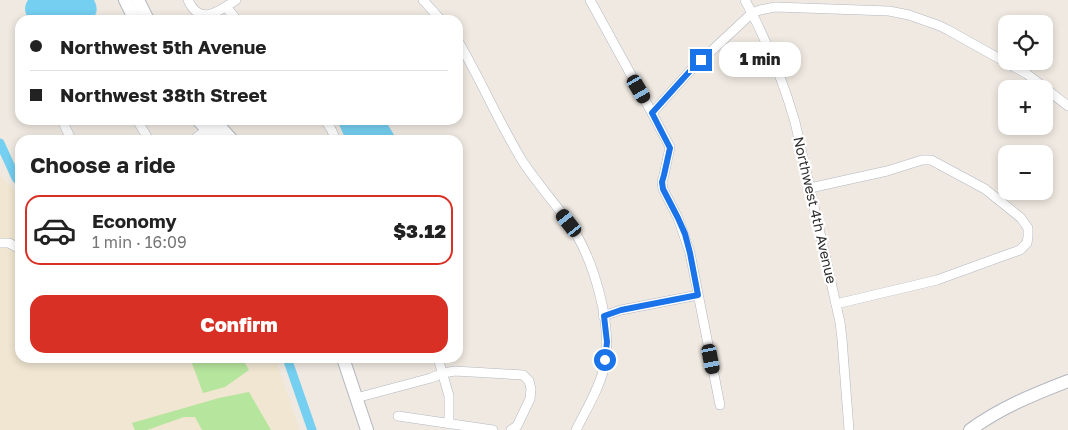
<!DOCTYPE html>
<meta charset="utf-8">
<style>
:root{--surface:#fff;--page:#f6f6f6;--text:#222;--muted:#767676;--line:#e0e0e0;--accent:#d93025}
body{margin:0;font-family:"Golos Text",sans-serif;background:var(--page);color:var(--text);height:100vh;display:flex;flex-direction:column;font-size:19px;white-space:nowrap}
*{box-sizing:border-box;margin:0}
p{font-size:16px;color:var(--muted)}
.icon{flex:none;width:28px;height:28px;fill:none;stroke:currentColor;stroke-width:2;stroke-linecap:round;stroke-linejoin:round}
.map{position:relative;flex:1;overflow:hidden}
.drawer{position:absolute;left:15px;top:135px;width:448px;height:228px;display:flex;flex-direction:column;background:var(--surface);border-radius:15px;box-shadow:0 2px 8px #0003}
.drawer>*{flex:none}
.banner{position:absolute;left:15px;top:15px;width:448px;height:110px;border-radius:15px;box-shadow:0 2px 8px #0003;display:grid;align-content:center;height:110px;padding:0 15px;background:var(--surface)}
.buttons{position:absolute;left:998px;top:15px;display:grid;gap:10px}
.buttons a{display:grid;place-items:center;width:55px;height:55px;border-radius:10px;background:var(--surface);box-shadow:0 2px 8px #0003;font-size:25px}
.end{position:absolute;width:22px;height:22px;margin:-11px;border:6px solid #1a73e8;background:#fff;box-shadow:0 0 0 2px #fff}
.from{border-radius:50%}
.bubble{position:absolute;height:35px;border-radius:15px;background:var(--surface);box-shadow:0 2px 8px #0003;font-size:16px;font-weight:800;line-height:35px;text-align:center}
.car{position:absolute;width:15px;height:30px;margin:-15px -8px;border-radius:6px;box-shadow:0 0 4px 1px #0007;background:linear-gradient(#222 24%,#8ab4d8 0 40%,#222 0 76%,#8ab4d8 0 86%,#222 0)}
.banner b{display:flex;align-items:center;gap:18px;height:48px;font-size:19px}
.banner b+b{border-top:1px solid var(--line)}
.banner i{width:12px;height:12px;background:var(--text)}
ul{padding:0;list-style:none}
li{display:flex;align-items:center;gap:15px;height:70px;margin:0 10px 8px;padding:0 5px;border:2px solid transparent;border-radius:15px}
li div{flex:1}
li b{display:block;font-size:19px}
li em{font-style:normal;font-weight:800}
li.selected{border-color:var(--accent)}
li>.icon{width:45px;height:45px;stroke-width:1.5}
h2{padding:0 15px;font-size:22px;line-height:60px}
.button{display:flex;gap:10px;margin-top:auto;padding:10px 15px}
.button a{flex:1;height:58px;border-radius:15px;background:var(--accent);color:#fff;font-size:20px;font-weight:800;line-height:58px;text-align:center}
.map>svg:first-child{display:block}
</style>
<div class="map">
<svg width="1068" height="430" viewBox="0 0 1068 430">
<rect width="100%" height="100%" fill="#efe9e1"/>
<path fill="#f0e6d1" d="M0 175 20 196V358H275L300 430H0Z"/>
<g fill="#b6e59e">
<path d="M190 358H242L249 370 225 387 203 393Z"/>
<path d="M249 392 271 430H202L195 417H184L147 430H135L132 423 219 398Z"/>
</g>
<g fill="#75cff0">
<path d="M28 0H94C97 6 98 11 94 17L88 20H29C25 13 23 8 28 0Z"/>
<path d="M337 120H385L397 140H346Z"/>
</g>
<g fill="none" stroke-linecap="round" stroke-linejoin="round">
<g stroke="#75cff0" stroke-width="9">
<path d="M0 143 16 178 20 182"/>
<path d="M287 358 312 430"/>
</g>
<defs>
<g id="street">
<path d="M188 0C200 27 219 11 236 0"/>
<path d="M423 0 441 20"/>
<path d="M590 0 652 113 670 147 664 175 662 182 663 189 678 218 690 253 720 405"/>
<path d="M745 0C766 39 783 80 795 122L840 322 842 339 849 430"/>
<path d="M226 7 237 20"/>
<path d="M458 41C481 80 499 123 523 162 537 183 554 202 569 223 593 257 614 326 604 368 599 389 586 410 576 430"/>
<path d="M652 113 690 71 752 13 760 10 775 7 889 11 909 15 940 26 948 30 1027 74 1068 106"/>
<path d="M62 120 69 135 72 140"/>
<path d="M137 120 149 140"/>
<path d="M325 120 331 129 336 140"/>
<path d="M193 140 211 127"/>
<path d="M810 188 887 171 922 160H931L985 189 1021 218 1028 228V237L1027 243 1020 250 1003 256 937 280 836 304"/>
<path d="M0 243H9L20 249"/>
<path d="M603 316 621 310 698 295"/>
<path d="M438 358 449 396V424"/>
<path d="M356 398 431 378 443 373 455 371 523 375 529 381 531 389 530 399 517 426 511 430"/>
<path d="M398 416 493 430"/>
</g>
<g id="secondary">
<path d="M125 0 135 20"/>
<path d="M138 0 148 20"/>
<path d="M198 120 217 140"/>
<path d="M214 120 232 140"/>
<path d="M343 358 367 430"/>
<path d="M970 430C1000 408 1034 394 1068 381"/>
</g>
</defs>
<use href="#street" stroke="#b4b7c1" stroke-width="10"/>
<use href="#secondary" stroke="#b4b7c1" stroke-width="14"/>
<use href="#street" stroke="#fff" stroke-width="9"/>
<use href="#secondary" stroke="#fff" stroke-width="12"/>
</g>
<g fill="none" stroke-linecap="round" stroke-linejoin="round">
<path stroke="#1a73e8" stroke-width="6" d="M605 360 607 342 604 316 621 310 698 295 690 253 685 234 678 218 663 189 662 182 664 175 670 148 652 113 690 71 701 60"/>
</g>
<g text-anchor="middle" stroke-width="4.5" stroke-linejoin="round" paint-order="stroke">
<g font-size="14" fill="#2e2e2e" stroke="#fff">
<text transform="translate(815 210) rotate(77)" y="5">Northwest 4th Avenue</text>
</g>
</g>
</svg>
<div class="buttons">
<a><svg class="icon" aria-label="locate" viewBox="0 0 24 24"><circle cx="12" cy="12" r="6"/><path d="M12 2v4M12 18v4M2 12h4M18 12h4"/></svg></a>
<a>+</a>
<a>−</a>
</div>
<i class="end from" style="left:605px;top:360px"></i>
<i class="end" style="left:701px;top:60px"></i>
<div class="bubble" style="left:719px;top:42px;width:82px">1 min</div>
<i class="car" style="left:639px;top:89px;rotate:150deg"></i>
<i class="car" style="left:569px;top:223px;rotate:322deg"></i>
<i class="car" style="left:711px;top:359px;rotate:169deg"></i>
<div class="banner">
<b><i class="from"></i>Northwest 5th Avenue</b>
<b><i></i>Northwest 38th Street</b>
</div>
<section class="drawer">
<h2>Choose a ride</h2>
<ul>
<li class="selected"><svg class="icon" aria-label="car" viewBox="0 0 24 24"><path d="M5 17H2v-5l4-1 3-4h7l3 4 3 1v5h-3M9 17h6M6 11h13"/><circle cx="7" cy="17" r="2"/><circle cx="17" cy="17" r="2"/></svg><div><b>Economy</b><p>1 min · 16:09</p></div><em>$3.12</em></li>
</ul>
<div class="button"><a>Confirm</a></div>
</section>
</div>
